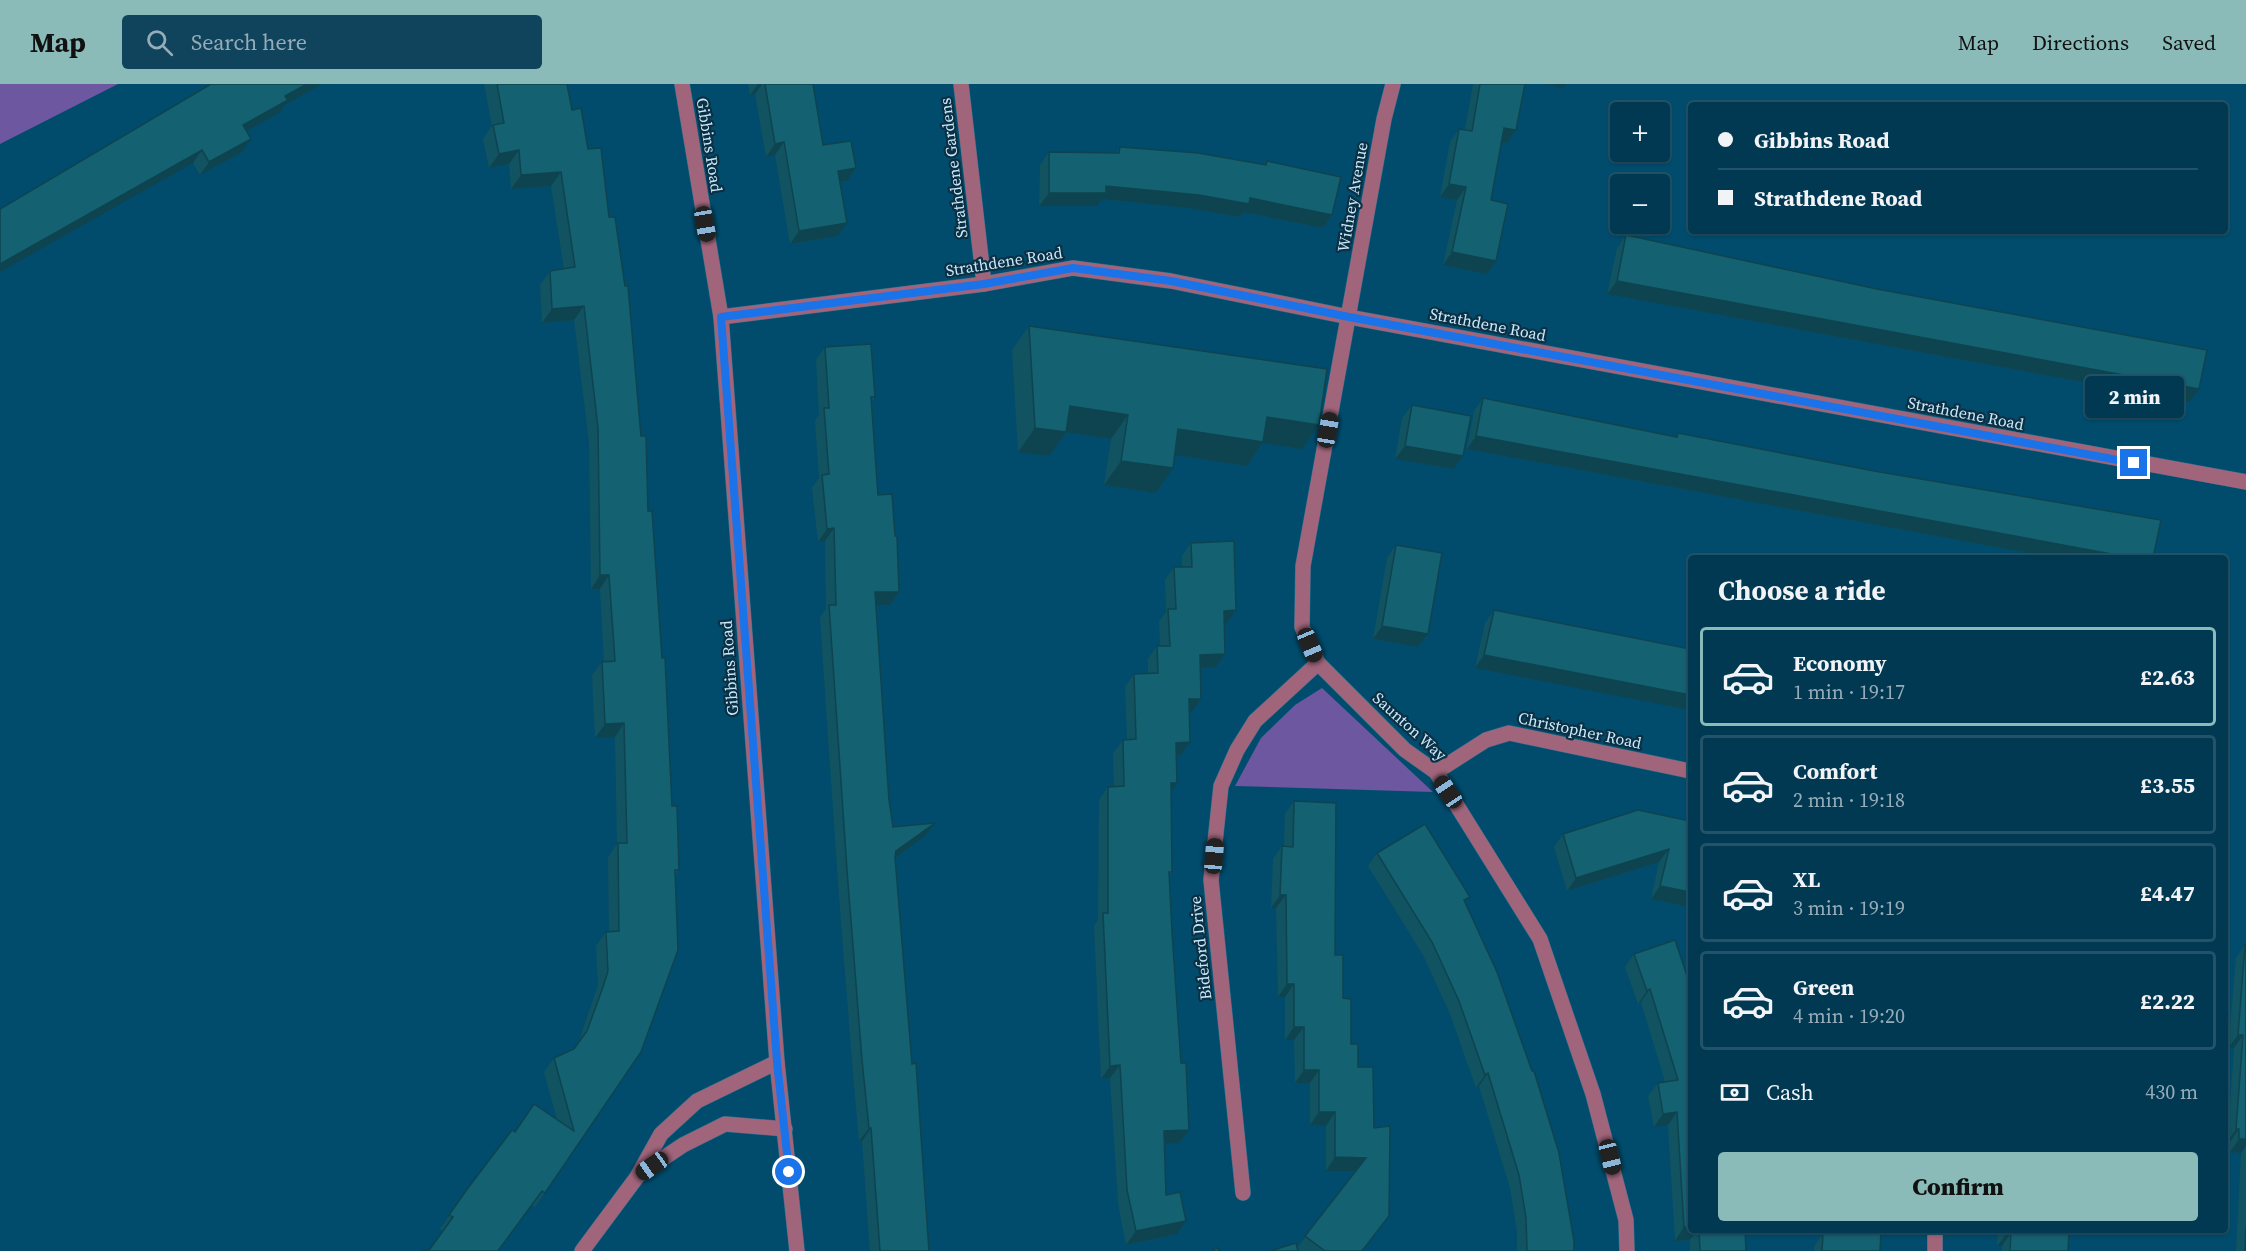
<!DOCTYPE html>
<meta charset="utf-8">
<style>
:root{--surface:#013952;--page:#0f445c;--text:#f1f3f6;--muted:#96acb8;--line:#235369;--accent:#8bbbb9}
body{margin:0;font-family:"Source Serif 4",serif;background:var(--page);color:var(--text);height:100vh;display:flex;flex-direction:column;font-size:22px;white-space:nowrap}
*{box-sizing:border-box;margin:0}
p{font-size:20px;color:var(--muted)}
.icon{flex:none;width:33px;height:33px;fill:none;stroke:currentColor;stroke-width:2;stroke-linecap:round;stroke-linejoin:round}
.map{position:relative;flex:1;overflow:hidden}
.side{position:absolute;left:1688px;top:471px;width:540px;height:678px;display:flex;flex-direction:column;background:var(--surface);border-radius:6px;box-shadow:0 2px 4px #0004,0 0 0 2px var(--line)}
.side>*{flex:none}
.hud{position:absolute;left:1688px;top:18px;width:540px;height:132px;border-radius:6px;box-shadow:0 2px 4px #0004,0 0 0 2px var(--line);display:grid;align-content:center;height:132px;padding:0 30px;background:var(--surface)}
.tools{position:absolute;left:1610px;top:18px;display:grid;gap:12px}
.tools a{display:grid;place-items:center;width:60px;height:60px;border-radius:6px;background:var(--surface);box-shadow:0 2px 4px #0004,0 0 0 2px var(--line);font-size:30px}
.end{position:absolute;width:27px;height:27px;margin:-14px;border:8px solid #1a73e8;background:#fff;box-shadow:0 0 0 3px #fff}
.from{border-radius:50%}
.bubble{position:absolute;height:42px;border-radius:6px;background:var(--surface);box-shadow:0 2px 4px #0004,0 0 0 2px var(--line);font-size:20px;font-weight:800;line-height:42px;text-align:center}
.car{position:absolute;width:18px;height:36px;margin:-18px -9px;border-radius:8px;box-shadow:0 0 4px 2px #0007;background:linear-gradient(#222 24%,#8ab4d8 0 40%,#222 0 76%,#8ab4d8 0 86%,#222 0)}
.hud b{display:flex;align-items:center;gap:21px;height:57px;font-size:22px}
.hud b+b{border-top:2px solid var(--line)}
.hud i{width:15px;height:15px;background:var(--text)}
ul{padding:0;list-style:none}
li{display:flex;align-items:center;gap:18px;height:99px;margin:0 12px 9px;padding:0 18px;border:3px solid var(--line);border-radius:6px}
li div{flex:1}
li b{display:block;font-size:22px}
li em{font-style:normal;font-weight:800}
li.on{border-color:var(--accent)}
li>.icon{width:54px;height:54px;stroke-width:1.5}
h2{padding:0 30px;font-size:27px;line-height:72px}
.pay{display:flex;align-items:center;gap:15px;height:66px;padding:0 30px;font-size:22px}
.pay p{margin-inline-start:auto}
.primary-button{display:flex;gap:12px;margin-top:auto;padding:12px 30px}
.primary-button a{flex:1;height:69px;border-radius:6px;background:var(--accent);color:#111;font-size:24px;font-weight:800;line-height:69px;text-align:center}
header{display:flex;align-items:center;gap:36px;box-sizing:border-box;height:84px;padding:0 30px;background:var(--accent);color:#111}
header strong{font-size:28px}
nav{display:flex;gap:33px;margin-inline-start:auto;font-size:21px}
.search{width:420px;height:54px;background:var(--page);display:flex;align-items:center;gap:15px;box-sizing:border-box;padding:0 21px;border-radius:6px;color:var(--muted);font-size:22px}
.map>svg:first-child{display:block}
</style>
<header>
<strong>Map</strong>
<div class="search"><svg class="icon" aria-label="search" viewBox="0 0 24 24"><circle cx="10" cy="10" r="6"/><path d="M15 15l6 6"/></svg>Search here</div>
<nav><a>Map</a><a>Directions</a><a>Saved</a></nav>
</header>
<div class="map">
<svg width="2246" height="1167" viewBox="0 0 2246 1167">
<rect width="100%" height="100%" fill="#014c6d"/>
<g fill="#6e57a1">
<path d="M0 0H118L0 60Z"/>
<path d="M1322 604 1433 708 1235 702 1261 654 1295 621Z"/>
</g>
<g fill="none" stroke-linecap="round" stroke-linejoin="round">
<defs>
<g id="minor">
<path d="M961 0 984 200"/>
<path d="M1393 0 1384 35 1303 482 1302 543 1318 579 1405 666 1436 688 1540 855 1593 1010 1626 1136 1627 1167"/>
<path d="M721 233 984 200 1073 184 1171 197 1349 233 2246 398"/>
<path d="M1436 688 1486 656 1509 649 1690 687"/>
<path d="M1243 1109 1211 796 1221 702 1237 666 1255 637 1318 579"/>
<path d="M1935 1167V1146"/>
</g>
<g id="tertiary">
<path d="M682 0 721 233 777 978 797 1167"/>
<path d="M640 1090 683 1061 725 1040 785 1045"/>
<path d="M582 1167 637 1093 661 1050 697 1017 777 978"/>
</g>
</defs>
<use href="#minor" stroke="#296c8a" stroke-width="16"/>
<use href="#tertiary" stroke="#296c8a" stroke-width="16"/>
<use href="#minor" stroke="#a1657b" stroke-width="15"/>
<use href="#tertiary" stroke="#a1657b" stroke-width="15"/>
</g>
<g fill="#115361">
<path d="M484 0H567L572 26 588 65 609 133 648 427 672 722 679 786 675 792 641 968 535 1123 532 1121 430 1165 443 1147 440 1145 468 1104 515 1048 557 1036 544 988 554 974 574 965 578 960 598 901 596 862 606 848H609L608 773 617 760 615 653 595 654 592 591 602 578 604 577 600 505H591L589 358 574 236 542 239 540 201 550 187 564 185 551 102 511 105 509 80 489 84 483 55 492 42Z"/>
<path d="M748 0H813L823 61 856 84 847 97 840 99 847 139 838 152 790 160 775 71 766 73 755 10 750 11Z"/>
<path d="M1473 0H1525L1516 46 1507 59 1501 58 1491 116 1487 190 1443 181 1457 116 1440 113 1450 58 1459 45 1465 46Z"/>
<path d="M285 21 279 29 246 47 242 68 200 91 193 79 0 125Z"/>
<path d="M1120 63 1264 81 1267 77 1332 131 1323 144 1243 128 1239 133 1189 124 1102 115 1097 122H1039L1040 81 1049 68 1116 69Z"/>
<path d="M1626 151 2190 318 1607 210 1617 164Z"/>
<path d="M1029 242 1302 365 1262 359 1247 382 1175 371 1156 409 1104 401 1111 355 1066 348 1049 372 1018 368 1012 266Z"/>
<path d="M825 263 875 313 872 317 878 411 890 521H876L889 716 893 743 925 752 895 774 912 980 929 1167H870L862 1057H859L853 989 838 799 820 534 826 525 825 457 818 458 812 404 819 394 815 337 819 331 816 276Z"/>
<path d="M1483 314 1676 352 1678 349 2153 474H2055L1467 365 1474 327Z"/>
<path d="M1412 321 1454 385 1395 375 1402 334Z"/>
<path d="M1191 459 1227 539H1224L1225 570 1216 583H1201L1192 628H1190L1181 671 1176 672 1171 707 1172 788 1169 792 1172 848 1181 979 1189 1046 1179 1059H1165L1166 1111 1186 1137 1177 1150 1126 1161 1118 1119 1110 994 1101 995 1094 842 1098 836 1099 716 1108 703H1114L1113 669 1123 656H1127L1125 603 1134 590H1148V575L1157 562H1160L1159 538 1166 528 1165 496 1174 483H1182V472Z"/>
<path d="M1396 461 1428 550 1418 563 1373 555 1387 474Z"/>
<path d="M1494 526 1690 565 1475 584 1485 539Z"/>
<path d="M1294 717 1335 871 1351 960 1358 983 1374 1044 1389 1132 1363 1167H1298L1297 1164 1355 1087H1326V1042L1310 1041V999H1295L1294 956H1285V913H1278L1276 824H1271L1273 775 1282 762H1284L1285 730Z"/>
<path d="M1690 737V823L1651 815 1659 778 1567 807 1554 763 1563 750Z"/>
<path d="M1377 769 1466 819 1574 1167H1517V1148L1510 1104 1479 1002 1476 1004 1450 930 1423 871 1368 782Z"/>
<path d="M1675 856 1690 1146H1745L1746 1167H1690V1156L1675 1157 1668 1041 1654 1043 1648 1012 1658 999 1665 998 1641 918 1638 920 1625 883 1634 870Z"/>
<path d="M2245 861H2246V1167H2236L2241 1069 2230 1068V1058H2227L2234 964H2228L2236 874Z"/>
<path d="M1828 1146H1881L1880 1167H1814V1163L1823 1149 1828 1150Z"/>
<path d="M1998 1146H2069L2068 1167H2002V1162H1997Z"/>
</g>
<g fill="#0e444f">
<path d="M307 0H322L285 21 279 29 234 54 243 41 285 12Z"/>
<path d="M758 0H762L755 10 750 11Z"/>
<path d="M1544 0H1566L1563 4Z"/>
<path d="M1504 44 1516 46 1507 59 1495 57Z"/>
<path d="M251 55 242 68 200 91 209 78Z"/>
<path d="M784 58 775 71 766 73 775 60Z"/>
<path d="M202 66 193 79 0 188V180Z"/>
<path d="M519 66 509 80 489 84 499 70Z"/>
<path d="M856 84 847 97 829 100 838 87Z"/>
<path d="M561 88 551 102 511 105 521 91Z"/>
<path d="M1449 100 1466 103 1457 116 1440 113Z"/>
<path d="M1106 102 1250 114 1332 131 1323 144 1243 128 1239 133 1189 124 1102 115 1097 122H1039L1049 109Z"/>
<path d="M847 139 838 152 790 160 799 147Z"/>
<path d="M1452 168 1496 177 1487 190 1443 181Z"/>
<path d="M1617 197 2199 305 2190 318 1607 210Z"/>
<path d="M584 222 574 236 542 239 552 225Z"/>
<path d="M1070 322 1128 331 1111 355 1066 348 1049 372 1018 368 1035 344Z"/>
<path d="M1267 333 1319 341 1302 365 1262 359 1247 382 1161 369 1178 345Z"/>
<path d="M1476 352 2133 474H2055L1467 365Z"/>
<path d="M1405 362 1463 372 1454 385 1395 375Z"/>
<path d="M1121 377 1173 384 1156 409 1104 401Z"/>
<path d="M834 444 825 457 818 458 827 445Z"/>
<path d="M600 491H609L600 505H591Z"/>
<path d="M875 508H899L890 521H866Z"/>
<path d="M1236 526 1227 539 1215 540 1224 527Z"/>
<path d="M1382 542 1428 550 1418 563 1373 555Z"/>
<path d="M1225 570 1216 583 1191 584 1200 571Z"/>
<path d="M1484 571 1690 611V626L1475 584Z"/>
<path d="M1189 615H1201L1192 628H1180Z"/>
<path d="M624 639 615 653 595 654 605 640Z"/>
<path d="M1190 658 1181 671 1167 672 1176 659Z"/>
<path d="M1171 699H1177L1168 712Z"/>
<path d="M935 739 925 752 887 780 896 767Z"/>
<path d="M1669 765 1659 778 1567 807 1576 794Z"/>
<path d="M1660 802 1690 808V823L1651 815Z"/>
<path d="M1280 811H1286L1276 824H1271Z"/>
<path d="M1287 900H1294L1285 913H1278Z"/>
<path d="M1650 905 1641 918 1638 920 1647 907Z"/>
<path d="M1294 943H1304L1294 956H1285Z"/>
<path d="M2238 951H2243L2234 964H2228Z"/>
<path d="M1120 981 1110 994 1101 995 1110 982Z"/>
<path d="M1304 986H1319L1310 999H1295Z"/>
<path d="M1488 989 1479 1002 1476 1004 1485 991Z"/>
<path d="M1319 1028H1335L1326 1042 1310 1041Z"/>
<path d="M1677 1028 1668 1041 1654 1043 1663 1030Z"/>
<path d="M869 1044H871L862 1057H859Z"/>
<path d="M2236 1045H2239L2230 1058H2227Z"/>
<path d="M1189 1046 1179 1059 1155 1060 1164 1047Z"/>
<path d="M2239 1055H2246V1062L2241 1069 2230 1068Z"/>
<path d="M1335 1073 1366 1074 1356 1087H1326Z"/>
<path d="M1186 1137 1177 1150 1126 1161 1136 1147Z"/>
<path d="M1684 1143H1690V1146H1697L1690 1156 1675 1157Z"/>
<path d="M2007 1149H2011L2002 1162H1997Z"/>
</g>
<g fill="#146171" stroke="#0e444f" stroke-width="1.5">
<path d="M211 0H307L285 12 288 16 243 41 251 55 209 78 202 66 0 180V125Z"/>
<path d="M497 0H567L572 26 581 24 588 65 601 64 609 133H615L625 202H628L641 352H646L648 427H652L662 574H665L672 722H677L679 786H675L678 866 641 968 545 1109 542 1107 498 1167H421L430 1165 453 1133 449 1131 468 1104 512 1046 515 1048 534 1020 574 1047 554 974 574 965 587 947 603 903 608 887 606 848 619 847 618 759H627L624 639 605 640 602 578 615 577 609 491H600L598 344 584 222 552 225 550 187 575 183 561 88 521 91 519 66 499 70 493 41 504 39Z"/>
<path d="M765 0H813L823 61 851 57 856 84 838 87 847 139 799 147 784 58 775 60Z"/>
<path d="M1480 0H1525L1516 46 1504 44 1491 116 1508 120 1496 177 1452 168 1466 103 1449 100 1459 45 1472 47Z"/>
<path d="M1120 63 1198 69 1266 81 1267 77 1341 93 1332 131 1250 114 1249 120 1199 111 1106 102V109H1049V68L1119 69Z"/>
<path d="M1626 151 1877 205 2207 266 2199 305 1617 197Z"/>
<path d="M1029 242 1327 285 1319 341 1267 333 1263 358 1178 345 1173 384 1121 377 1128 331 1070 322 1066 348 1035 344Z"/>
<path d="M871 260 875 313H871L878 411 892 410 895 452H897L899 508H875L889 716 893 743 935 739 896 767 895 773 912 980 916 979 929 1167H880L871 1044H869L862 976 847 786 829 521H836L834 444 827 445 822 391 829 390 824 324H829L825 263Z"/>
<path d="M1483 314 1677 353 1678 349 1874 387 2161 436 2153 474H2133L1476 352Z"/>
<path d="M1412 321 1471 332 1463 372 1405 362Z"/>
<path d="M1234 457 1236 526 1224 527 1225 570 1200 571 1201 615H1189L1190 658 1176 659 1177 699H1171L1172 788H1169L1172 848 1181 979H1186L1189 1046 1164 1047 1166 1111 1180 1108 1186 1137 1136 1147 1127 1106 1120 981 1110 982 1103 829H1108V703L1124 702 1123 656 1136 655 1134 590 1158 589 1157 562H1170L1168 525H1176L1174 483H1192L1191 459Z"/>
<path d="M1396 461 1442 469 1428 550 1382 542Z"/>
<path d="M1494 526 1690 565V611L1484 571Z"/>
<path d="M1294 717 1336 719 1335 871H1343V914L1351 915V960H1358V983H1373L1374 1044 1390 1042 1389 1132 1362 1167H1325L1305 1152 1366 1074 1335 1073V1028H1319V986H1304V943H1294V900H1287L1286 811H1280L1282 762 1293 763Z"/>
<path d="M1638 726 1690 737V808L1660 802 1669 765 1576 794 1563 750Z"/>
<path d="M1425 740 1470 813 1464 816 1497 888 1532 987H1534L1559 1069 1574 1157V1167H1527L1526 1134 1519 1091 1488 989 1485 991 1459 917 1432 858 1377 769Z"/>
<path d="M1675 856 1690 901V1143H1684L1677 1028 1663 1030 1658 999 1678 996 1650 905 1647 907 1634 870Z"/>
<path d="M2245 861H2246V1055H2239V1045H2236L2243 951H2238Z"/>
<path d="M2246 1143V1167H2245Z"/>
<path d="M1699 1146H1745L1746 1167H1700Z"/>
<path d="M1837 1146H1881L1880 1167H1822L1823 1149 1838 1150Z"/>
<path d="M2007 1146H2069L2068 1167H2010L2011 1149H2007Z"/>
<path d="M1296 1159 1298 1167H1270Z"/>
<path d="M1216 1163 1221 1167H1213Z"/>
</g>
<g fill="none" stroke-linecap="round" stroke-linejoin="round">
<path stroke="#1a73e8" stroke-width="8" d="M789 1088 777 978 721 233 984 200 1073 184 1171 197 1349 233 2134 379"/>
</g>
<g text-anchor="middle" stroke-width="4.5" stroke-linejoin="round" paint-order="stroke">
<g font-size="16" fill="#cbeafd" stroke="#0c3043">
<text transform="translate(710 61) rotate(81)" y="6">Gibbins Road</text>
<text transform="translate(953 84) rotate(-97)" y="6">Strathdene Gardens</text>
<text transform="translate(1352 113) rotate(-80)" y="6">Widney Avenue</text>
<text transform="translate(1004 177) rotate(-9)" y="6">Strathdene Road</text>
<text transform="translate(1488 240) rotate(11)" y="6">Strathdene Road</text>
<text transform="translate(1966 329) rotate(11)" y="6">Strathdene Road</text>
<text transform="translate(729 584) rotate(-94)" y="6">Gibbins Road</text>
<text transform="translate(1410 642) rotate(42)" y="6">Saunton Way</text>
<text transform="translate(1580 646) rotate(12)" y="6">Christopher Road</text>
<text transform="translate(1200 864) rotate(-96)" y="6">Bideford Drive</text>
</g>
</g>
</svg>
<div class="tools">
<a>+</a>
<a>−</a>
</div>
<i class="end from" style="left:789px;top:1088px"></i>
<i class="end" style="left:2134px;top:379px"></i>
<div class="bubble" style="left:2085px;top:292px;width:99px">2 min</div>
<i class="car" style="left:705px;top:140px;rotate:170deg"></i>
<i class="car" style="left:1328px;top:346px;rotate:10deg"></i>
<i class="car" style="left:1310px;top:561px;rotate:157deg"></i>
<i class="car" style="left:1448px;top:708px;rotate:326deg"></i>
<i class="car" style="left:1214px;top:772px;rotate:5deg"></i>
<i class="car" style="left:1610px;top:1073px;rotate:166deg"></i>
<i class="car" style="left:652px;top:1082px;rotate:235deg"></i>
<div class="hud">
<b><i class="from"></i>Gibbins Road</b>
<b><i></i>Strathdene Road</b>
</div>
<section class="side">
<h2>Choose a ride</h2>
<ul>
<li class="on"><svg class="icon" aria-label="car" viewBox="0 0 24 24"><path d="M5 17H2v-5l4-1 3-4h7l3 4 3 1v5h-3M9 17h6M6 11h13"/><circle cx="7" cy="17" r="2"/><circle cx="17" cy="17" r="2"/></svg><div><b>Economy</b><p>1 min · 19:17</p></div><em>£2.63</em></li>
<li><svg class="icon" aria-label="car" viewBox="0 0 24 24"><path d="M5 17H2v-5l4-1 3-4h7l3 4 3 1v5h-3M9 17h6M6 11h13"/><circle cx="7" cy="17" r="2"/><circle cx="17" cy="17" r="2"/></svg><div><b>Comfort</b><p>2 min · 19:18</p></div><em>£3.55</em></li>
<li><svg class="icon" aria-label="car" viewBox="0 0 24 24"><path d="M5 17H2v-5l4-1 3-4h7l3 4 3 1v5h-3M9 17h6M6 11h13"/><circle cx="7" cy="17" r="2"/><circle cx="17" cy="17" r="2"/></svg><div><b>XL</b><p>3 min · 19:19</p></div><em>£4.47</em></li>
<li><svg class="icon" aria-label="car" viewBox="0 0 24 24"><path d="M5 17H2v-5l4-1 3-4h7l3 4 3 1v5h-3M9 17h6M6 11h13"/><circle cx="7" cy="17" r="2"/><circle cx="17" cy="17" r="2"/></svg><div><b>Green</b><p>4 min · 19:20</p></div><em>£2.22</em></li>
</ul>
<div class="pay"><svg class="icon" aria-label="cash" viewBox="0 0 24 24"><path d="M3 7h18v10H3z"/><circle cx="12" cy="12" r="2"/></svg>Cash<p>430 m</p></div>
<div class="primary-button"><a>Confirm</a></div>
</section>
</div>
